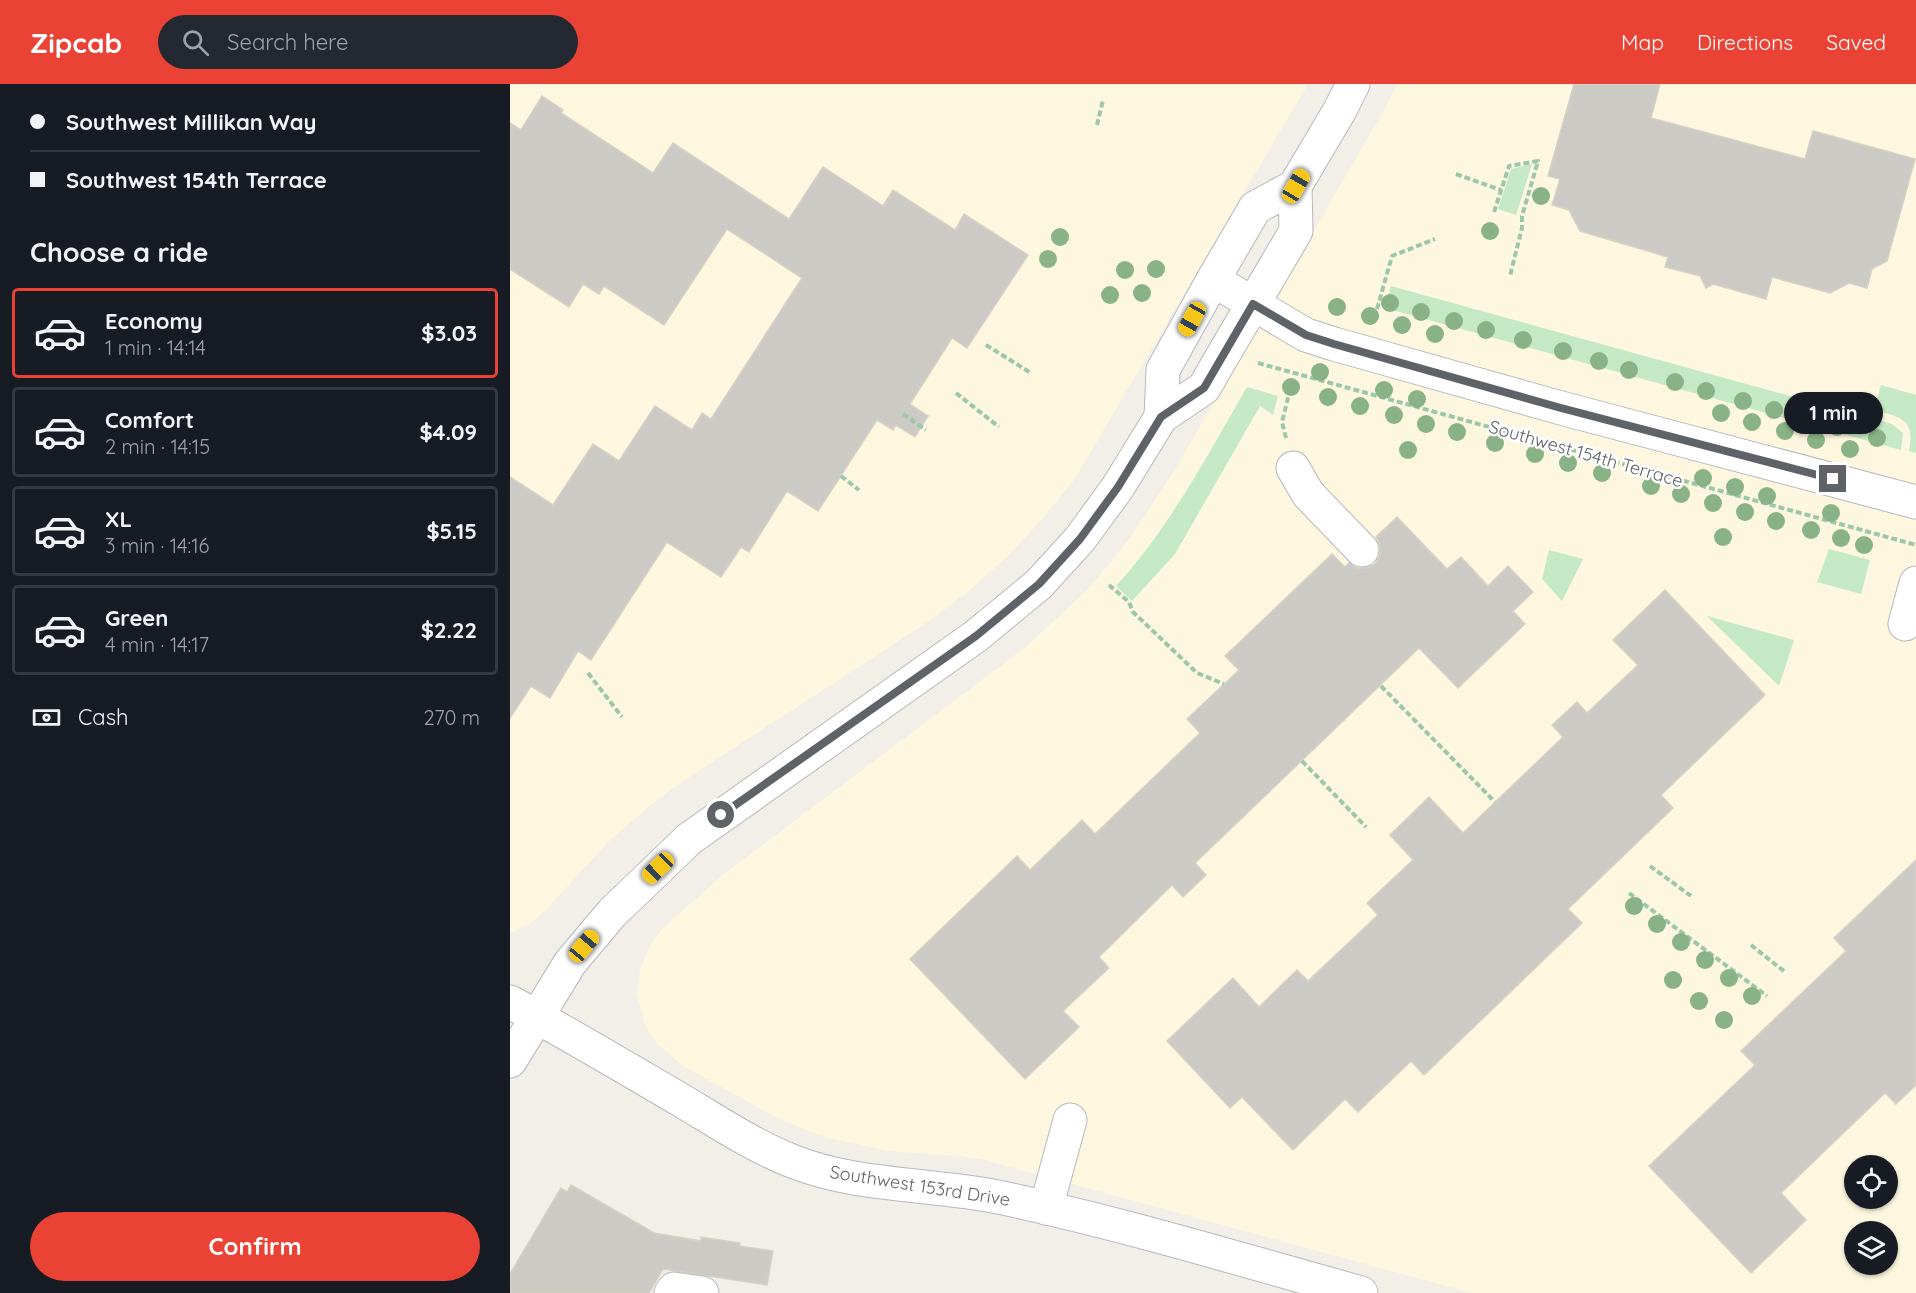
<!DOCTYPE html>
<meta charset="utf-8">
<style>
:root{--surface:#171b24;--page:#242831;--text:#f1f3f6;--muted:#9ea1a6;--line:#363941;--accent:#ea4335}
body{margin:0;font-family:Quicksand,sans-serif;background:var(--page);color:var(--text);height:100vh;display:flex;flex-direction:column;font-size:22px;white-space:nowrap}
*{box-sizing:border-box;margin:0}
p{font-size:20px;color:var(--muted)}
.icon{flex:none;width:33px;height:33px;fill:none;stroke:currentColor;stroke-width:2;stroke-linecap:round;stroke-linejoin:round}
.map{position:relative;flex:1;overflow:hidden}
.drawer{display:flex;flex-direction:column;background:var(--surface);width:510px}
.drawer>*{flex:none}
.top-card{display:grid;align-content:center;height:132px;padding:0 30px;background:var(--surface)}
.fabs{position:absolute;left:1334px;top:1071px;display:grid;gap:12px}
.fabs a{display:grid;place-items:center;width:54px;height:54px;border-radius:50%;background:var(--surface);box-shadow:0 2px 4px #0004;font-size:30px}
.end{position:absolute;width:27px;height:27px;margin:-14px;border:8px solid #5f6368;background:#fff;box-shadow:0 0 0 3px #fff}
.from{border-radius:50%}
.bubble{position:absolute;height:42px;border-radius:21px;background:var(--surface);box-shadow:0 2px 4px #0004;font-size:20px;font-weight:700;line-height:42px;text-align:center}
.car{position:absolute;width:18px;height:36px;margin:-18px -9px;border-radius:8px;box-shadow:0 0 4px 2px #0007;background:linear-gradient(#f5c518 24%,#345 0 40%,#f5c518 0 76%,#345 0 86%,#f5c518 0)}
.top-card b{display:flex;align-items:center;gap:21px;height:57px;font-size:22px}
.top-card b+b{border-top:2px solid var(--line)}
.top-card i{width:15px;height:15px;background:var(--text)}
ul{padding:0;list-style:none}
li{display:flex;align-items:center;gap:18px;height:90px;margin:0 12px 9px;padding:0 18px;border:3px solid var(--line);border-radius:6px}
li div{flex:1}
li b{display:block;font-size:22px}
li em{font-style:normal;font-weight:700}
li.selected{border-color:var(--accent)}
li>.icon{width:54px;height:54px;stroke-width:1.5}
h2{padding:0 30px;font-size:27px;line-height:72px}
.pay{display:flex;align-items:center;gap:15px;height:66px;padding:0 30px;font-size:22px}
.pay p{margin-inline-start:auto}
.cta{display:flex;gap:12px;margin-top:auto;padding:12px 30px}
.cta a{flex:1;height:69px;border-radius:36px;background:var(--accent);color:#fff;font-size:24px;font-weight:700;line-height:69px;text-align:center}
header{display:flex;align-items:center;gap:36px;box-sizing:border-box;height:84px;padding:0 30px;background:var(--accent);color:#fff}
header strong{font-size:28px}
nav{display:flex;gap:33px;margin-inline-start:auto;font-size:21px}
.search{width:420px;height:54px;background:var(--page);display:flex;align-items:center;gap:15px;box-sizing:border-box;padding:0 21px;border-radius:33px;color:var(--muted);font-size:22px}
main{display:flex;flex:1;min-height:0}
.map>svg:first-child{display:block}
</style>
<header>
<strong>Zipcab</strong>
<div class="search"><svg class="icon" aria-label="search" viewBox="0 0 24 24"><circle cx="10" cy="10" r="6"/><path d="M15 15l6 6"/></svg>Search here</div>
<nav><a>Map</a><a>Directions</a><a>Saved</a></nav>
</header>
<main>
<section class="drawer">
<div class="top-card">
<b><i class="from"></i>Southwest Millikan Way</b>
<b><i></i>Southwest 154th Terrace</b>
</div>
<h2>Choose a ride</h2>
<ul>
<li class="selected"><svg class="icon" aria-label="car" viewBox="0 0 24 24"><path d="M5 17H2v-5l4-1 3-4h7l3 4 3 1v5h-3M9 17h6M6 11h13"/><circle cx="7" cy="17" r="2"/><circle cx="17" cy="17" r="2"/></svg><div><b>Economy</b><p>1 min · 14:14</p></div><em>$3.03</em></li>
<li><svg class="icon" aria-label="car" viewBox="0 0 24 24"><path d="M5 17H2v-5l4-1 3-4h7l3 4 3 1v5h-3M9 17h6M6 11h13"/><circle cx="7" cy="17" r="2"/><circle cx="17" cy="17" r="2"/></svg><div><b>Comfort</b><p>2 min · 14:15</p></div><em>$4.09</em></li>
<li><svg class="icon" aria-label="car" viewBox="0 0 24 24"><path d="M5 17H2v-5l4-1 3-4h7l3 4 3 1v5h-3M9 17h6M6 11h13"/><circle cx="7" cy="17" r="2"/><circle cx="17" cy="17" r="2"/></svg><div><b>XL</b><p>3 min · 14:16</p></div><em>$5.15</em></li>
<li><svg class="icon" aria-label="car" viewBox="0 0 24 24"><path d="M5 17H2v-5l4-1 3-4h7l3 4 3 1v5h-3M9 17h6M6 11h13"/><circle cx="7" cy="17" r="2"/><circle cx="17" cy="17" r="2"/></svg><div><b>Green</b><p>4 min · 14:17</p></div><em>$2.22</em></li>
</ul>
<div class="pay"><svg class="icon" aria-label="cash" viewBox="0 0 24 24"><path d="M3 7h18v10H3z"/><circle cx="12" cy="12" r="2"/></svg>Cash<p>270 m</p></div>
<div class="cta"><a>Confirm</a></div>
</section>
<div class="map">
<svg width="1406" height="1209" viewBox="0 0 1406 1209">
<rect width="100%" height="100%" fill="#f1efe8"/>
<g fill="#fef7e0" fill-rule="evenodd">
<path d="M0 0H798L564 396 533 434 500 470 461 505 421 536 176 695 147 716 100 756 35 827 19 840 0 849Z"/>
<path d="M887 0H1406V1209H962L474 1076 450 1072 377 1067 314 1053 271 1036 175 983 147 960 135 941 127 910 130 886 139 863 153 844 215 789 517 562 576 507 600 479 624 448 664 387 874 26ZM1344 1082H1377V1114H1344ZM1344 1148H1377V1180H1344Z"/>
</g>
<g fill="#c5e8c5">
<path d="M1022 80 1006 131 988 125 1001 85Z"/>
<path d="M881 202 1382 340 1393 349 1391 366 875 224Z"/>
<path d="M1371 301 1406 311V369L1399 367C1406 335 1390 333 1364 326Z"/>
<path d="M737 303 768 312 763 331 750 322 665 470 622 517 606 502C660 443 697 372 737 303Z"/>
<path d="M1319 465 1360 476 1351 510 1307 498Z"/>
<path d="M1039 466 1073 475 1052 517 1032 495Z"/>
<path d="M1197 532 1284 556 1269 602Z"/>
</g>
<g fill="#cccac5" stroke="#d6d1c6" stroke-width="1.5">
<path d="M1064 0H1150L1141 34 1295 75 1303 47 1405 75 1377 177 1362 185 1357 204 1339 199 1320 209 1262 193 1256 215 1203 200 1196 204 1190 192 1155 183 1158 173 1070 147 1059 126 1042 121 1050 95 1038 92Z"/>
<path d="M32 12 53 26 51 29 143 89 163 59 279 135 313 83 373 122 383 106 445 146 454 130 518 171 457 264 442 254 400 320 418 332 405 353 386 341 383 346 367 336 308 427 277 407 239 468 231 463 211 493 157 458 81 576 68 567 40 614 21 602 0 634V393L43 421 83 360 109 377 145 322 182 346 192 329 201 335 292 194 217 145 154 241 94 202 89 210 73 200 59 223 0 185V39L11 46Z"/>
<path d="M887 433 937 485 951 473 978 502 998 482 1023 508 1003 527 1015 540 948 604 909 564 685 779 696 791 673 813 662 801 589 873 599 884 553 927 569 943 515 995 400 875 507 772 520 786 572 736 585 750 690 649 677 635 729 586 715 572 822 470 835 483 839 479 847 484H856L865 480 870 471V461L866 453Z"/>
<path d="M1155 506 1255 611 1151 711 1163 724 1058 825 1072 839 914 991 901 977 848 1028 835 1015 783 1066 732 1013 720 1024 657 957 723 894 749 923 787 886 798 897 868 831 857 819 903 776 880 751 919 713 953 749 1053 653 1042 641 1067 618 1077 629 1128 581 1103 556Z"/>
<path d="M1406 776V1001L1386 1020 1375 1009 1271 1109 1296 1136 1241 1189 1139 1082 1245 981 1231 967 1336 867 1324 854Z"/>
<path d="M61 1101 144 1149 191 1157V1153L230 1159 229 1162 263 1167 257 1201 153 1185 139 1209H0V1190L51 1104 57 1108Z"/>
</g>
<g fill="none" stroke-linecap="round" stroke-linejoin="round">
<defs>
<g id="minor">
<path d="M703 196 796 251 824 260 1051 324 1406 418"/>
<path d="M651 333 653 286 703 196 745 124 785 102 830 26 843 0"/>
<path d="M783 384 798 410 852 466"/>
<path d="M1395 540 1406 499"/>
<path d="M0 918C59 950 116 984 174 1018 209 1039 244 1062 282 1077 349 1104 424 1099 493 1114 614 1140 732 1176 851 1209"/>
<path d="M0 977 60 879 102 829 179 755 466 552 529 500 570 455 608 403 651 333 694 304 709 278 786 147 785 102"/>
<path d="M536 1124 560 1036"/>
<path d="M161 1209 164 1205 192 1209"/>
</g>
</defs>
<use href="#minor" stroke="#b5b8bc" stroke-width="35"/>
<g stroke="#9cc7a9" stroke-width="4" stroke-dasharray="6 3" stroke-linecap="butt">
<path d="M587 41 593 16"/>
<path d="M946 90 991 106"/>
<path d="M984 128 999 82 1028 77 1012 132V144L1000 192"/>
<path d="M867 225 882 172 925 155"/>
<path d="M476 261 521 289"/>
<path d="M748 279 1406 461"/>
<path d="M446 309 489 343"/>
<path d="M393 330 416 346"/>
<path d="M776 354 772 338 779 310"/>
<path d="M331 392 349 406"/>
<path d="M599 501 619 518 623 528 687 589 714 600"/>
<path d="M78 589 112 633"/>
<path d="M871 602 985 718"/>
<path d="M792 677 856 743"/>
<path d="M1140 782 1181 812"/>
<path d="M1119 809 1257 912"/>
<path d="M1241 861 1275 888"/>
</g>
<use href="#minor" stroke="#fff" stroke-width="33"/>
</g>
<g fill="#89b387">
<circle cx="1031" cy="112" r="9"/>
<circle cx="980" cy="147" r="9"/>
<circle cx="550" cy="153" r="9"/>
<circle cx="538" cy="175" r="9"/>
<circle cx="646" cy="185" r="9"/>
<circle cx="615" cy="186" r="9"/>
<circle cx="632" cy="209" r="9"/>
<circle cx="600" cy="211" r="9"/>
<circle cx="880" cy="219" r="9"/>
<circle cx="827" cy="223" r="9"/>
<circle cx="911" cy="228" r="9"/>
<circle cx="860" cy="232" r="9"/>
<circle cx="944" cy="237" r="9"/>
<circle cx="892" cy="241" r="9"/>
<circle cx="976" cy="246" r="9"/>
<circle cx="925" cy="250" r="9"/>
<circle cx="1013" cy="256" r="9"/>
<circle cx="1053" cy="267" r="9"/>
<circle cx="1089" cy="277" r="9"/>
<circle cx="1119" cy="286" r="9"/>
<circle cx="810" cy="288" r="9"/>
<circle cx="1165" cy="298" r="9"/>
<circle cx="781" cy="303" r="9"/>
<circle cx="874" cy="306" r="9"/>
<circle cx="1196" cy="307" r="9"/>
<circle cx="818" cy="313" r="9"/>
<circle cx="907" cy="315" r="9"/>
<circle cx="1233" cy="317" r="9"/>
<circle cx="850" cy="322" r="9"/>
<circle cx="1264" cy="326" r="9"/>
<circle cx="1211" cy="329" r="9"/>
<circle cx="884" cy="331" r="9"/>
<circle cx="1294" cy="334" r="9"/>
<circle cx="1242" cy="338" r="9"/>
<circle cx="916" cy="340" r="9"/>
<circle cx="1327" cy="343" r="9"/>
<circle cx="1275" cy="347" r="9"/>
<circle cx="947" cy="348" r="9"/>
<circle cx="1367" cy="354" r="9"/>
<circle cx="1306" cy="356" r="9"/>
<circle cx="985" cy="359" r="9"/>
<circle cx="1340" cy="365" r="9"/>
<circle cx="898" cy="366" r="9"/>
<circle cx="1025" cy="370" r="9"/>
<circle cx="1058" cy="379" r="9"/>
<circle cx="1092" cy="389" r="9"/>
<circle cx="1193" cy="394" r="9"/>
<circle cx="1141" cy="402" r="9"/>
<circle cx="1225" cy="403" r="9"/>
<circle cx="1171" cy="410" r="9"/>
<circle cx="1257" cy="412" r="9"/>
<circle cx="1203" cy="419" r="9"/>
<circle cx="1235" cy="428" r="9"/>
<circle cx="1321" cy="429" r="9"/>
<circle cx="1266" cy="437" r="9"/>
<circle cx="1301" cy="446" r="9"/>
<circle cx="1213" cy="453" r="9"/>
<circle cx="1331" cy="454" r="9"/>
<circle cx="1354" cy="461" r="9"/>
<circle cx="1124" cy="822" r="9"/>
<circle cx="1147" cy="840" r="9"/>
<circle cx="1171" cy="858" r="9"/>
<circle cx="1195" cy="876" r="9"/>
<circle cx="1219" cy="894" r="9"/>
<circle cx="1163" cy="896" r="9"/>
<circle cx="1242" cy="912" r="9"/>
<circle cx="1189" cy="917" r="9"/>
<circle cx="1214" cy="936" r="9"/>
</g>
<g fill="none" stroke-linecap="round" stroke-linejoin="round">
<path stroke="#5f6368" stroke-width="8" d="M211 731 466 552 529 500 570 455 608 403 651 333 694 304 743 220 796 251 824 260 1051 324 1323 395"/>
</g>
<g text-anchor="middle" stroke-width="5" stroke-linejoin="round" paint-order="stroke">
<g font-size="18" fill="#5f6368" stroke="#fff">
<text transform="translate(1076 370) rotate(16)" y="6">Southwest 154th Terrace</text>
<text transform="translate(410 1102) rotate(9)" y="6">Southwest 153rd Drive</text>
</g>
</g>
</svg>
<div class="fabs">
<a><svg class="icon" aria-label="locate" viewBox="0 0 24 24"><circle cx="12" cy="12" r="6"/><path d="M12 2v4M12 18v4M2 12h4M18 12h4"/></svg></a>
<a><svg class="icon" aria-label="layers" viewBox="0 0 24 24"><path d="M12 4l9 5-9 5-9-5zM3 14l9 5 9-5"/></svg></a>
</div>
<i class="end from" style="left:211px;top:731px"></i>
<i class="end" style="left:1323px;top:395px"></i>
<div class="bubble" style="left:1274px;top:308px;width:99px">1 min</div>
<i class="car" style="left:786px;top:102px;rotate:30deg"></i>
<i class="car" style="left:682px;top:235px;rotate:209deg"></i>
<i class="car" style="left:148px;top:784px;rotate:226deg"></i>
<i class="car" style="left:74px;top:862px;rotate:40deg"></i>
</div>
</main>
